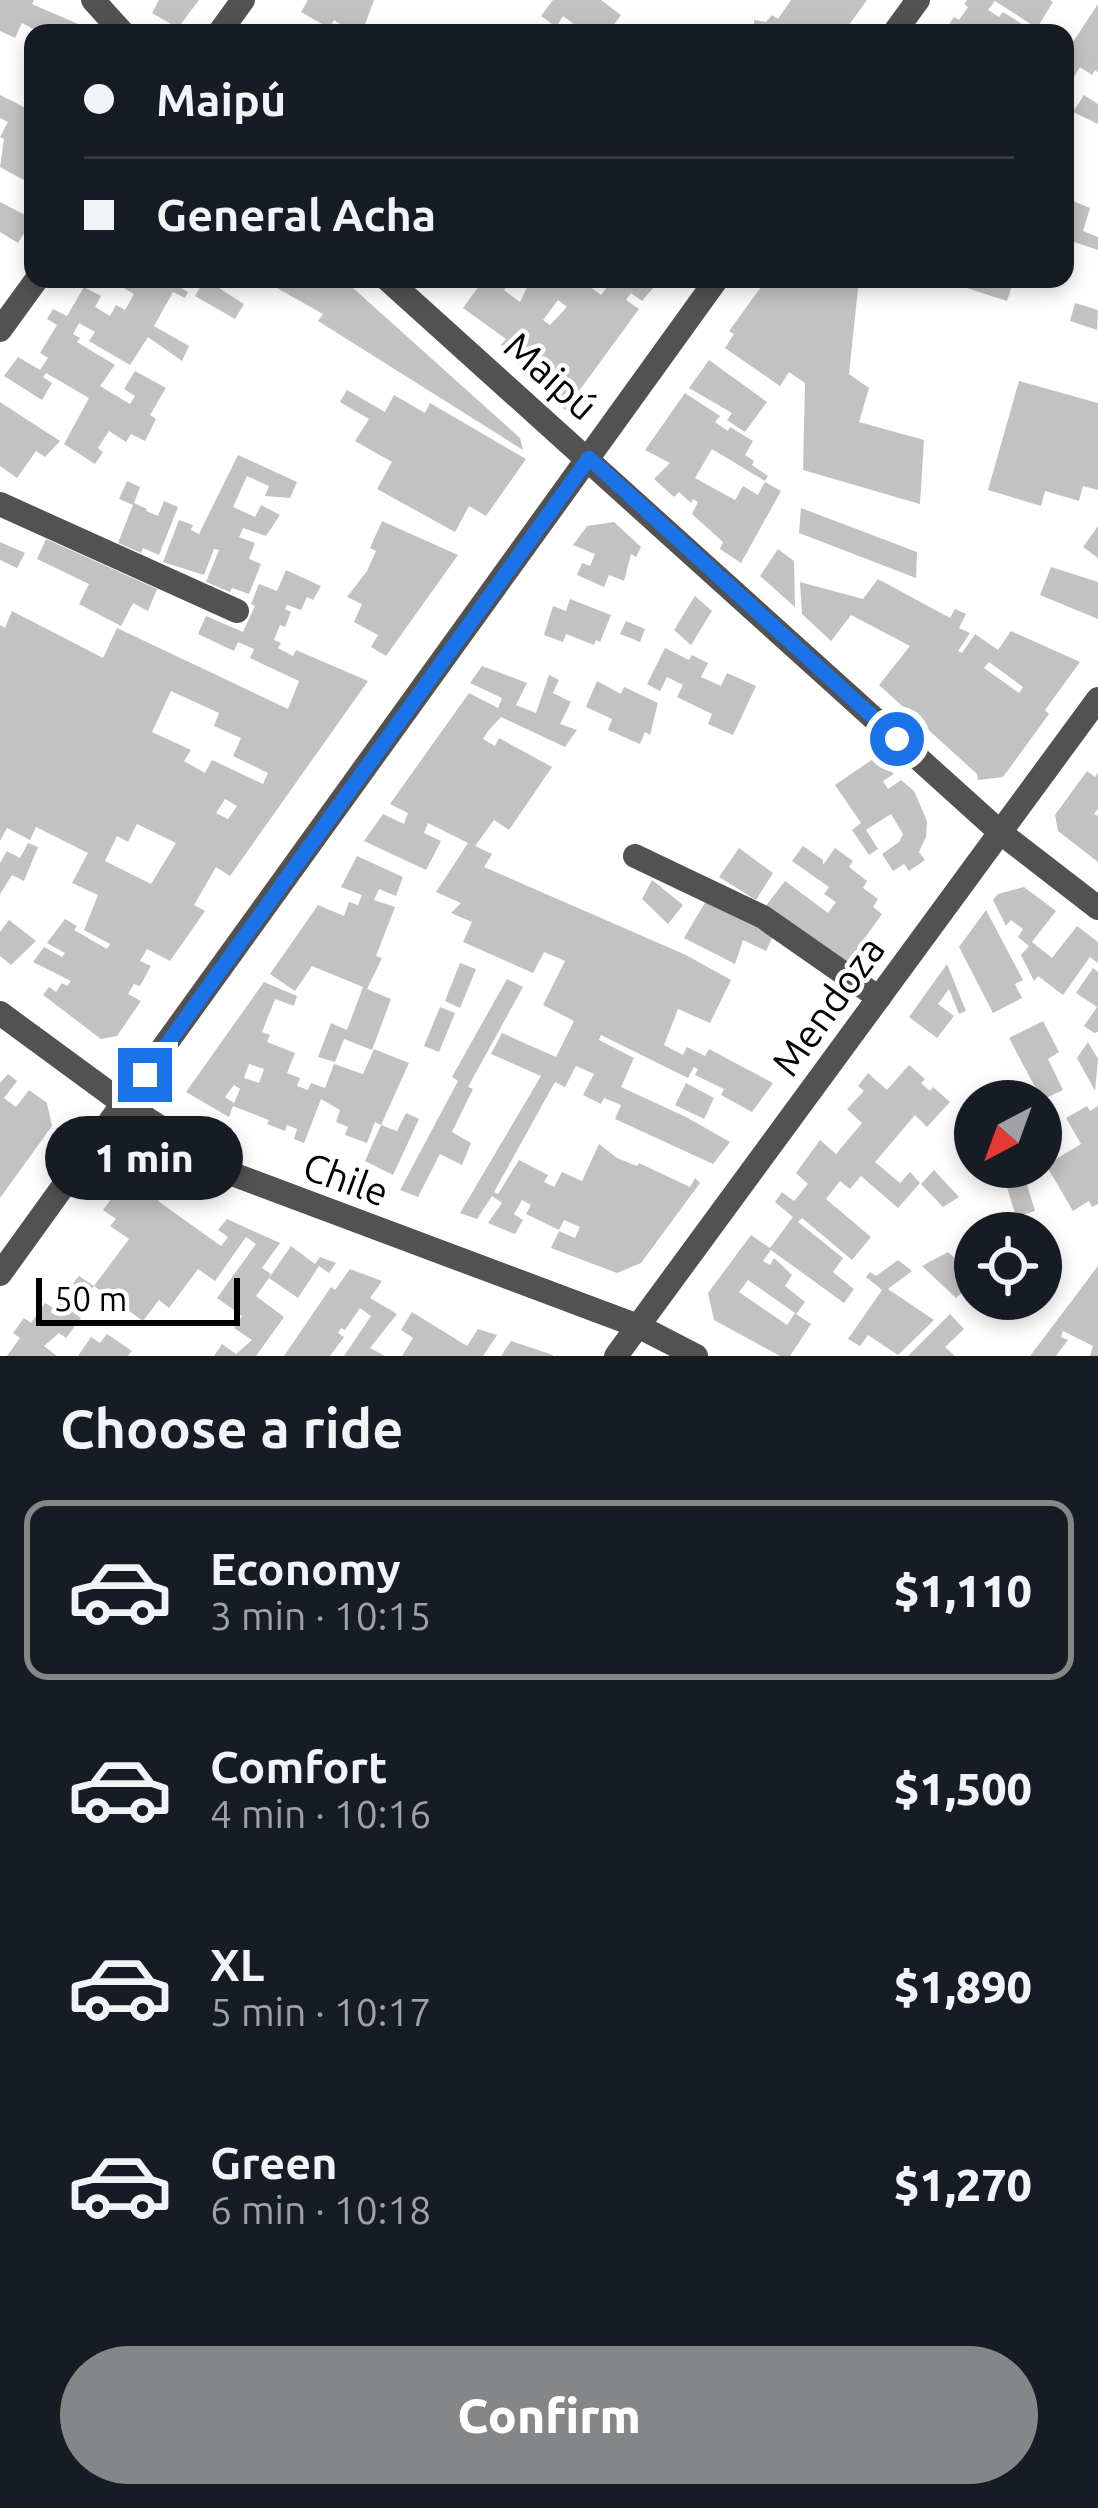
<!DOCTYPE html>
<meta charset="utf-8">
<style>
:root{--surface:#171b24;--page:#20242c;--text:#f1f3f6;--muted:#9ea1a6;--line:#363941;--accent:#858687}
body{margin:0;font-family:Ubuntu,sans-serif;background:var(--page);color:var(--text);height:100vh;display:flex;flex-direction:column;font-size:45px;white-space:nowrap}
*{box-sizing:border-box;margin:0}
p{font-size:39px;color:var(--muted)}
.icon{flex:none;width:66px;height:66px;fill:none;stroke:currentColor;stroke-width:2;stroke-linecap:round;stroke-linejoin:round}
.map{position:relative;height:1356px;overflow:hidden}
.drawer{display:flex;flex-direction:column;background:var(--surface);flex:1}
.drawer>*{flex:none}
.top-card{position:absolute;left:24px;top:24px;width:1050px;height:264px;border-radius:24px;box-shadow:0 6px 18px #0003;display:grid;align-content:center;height:264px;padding:0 60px;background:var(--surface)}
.needle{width:78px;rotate:221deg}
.tools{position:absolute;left:954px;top:1080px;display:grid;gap:24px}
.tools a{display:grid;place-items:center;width:108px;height:108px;border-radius:50%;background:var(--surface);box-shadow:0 6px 18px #0003;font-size:60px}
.scale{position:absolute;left:36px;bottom:30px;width:204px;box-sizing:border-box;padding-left:12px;border:6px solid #000;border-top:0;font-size:33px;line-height:42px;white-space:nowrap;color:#000;-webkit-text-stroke:9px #fff;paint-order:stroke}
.end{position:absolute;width:54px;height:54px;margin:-27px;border:15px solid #1a73e8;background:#fff;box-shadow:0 0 0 6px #fff}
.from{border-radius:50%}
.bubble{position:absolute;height:84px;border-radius:42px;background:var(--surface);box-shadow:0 6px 18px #0003;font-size:39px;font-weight:800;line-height:84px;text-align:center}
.top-card b{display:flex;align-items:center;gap:42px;height:114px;font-size:45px}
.top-card b+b{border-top:3px solid var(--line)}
.top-card i{width:30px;height:30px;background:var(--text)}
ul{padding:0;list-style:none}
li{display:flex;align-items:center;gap:36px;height:180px;margin:0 24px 18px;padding:0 36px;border:6px solid transparent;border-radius:24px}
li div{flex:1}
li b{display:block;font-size:45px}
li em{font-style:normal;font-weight:800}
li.selected{border-color:var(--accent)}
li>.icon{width:108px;height:108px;stroke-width:1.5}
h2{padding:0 60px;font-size:54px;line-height:144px}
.primary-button{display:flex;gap:24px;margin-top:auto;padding:24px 60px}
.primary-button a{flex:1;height:138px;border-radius:72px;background:var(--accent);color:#fff;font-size:48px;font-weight:800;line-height:138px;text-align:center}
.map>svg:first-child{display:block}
</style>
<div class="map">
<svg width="1098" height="1356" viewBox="0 0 1098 1356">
<rect width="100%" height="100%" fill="#fff"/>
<g fill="#c2c2c2" fill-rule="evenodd">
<path d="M0 0H34L32 4 78 24 72 33H41L22 23 15 38 0 31Z"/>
<path d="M159 0H199L181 24H171L152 13Z"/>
<path d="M308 0H374L362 33H343L346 28 334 20 329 28 301 12Z"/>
<path d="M553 0H601L621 15 608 33H586L563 16 556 27 541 16Z"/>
<path d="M791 0H867L843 33H754V20L766 22 772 15 778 19Z"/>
<path d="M967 0H1050L1053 2 1037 28 995 1 988 10 999 17 1003 12 1036 33H943L954 17 959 20 968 7 964 4Z"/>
<path d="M1098 4V72L1095 70 1092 75 1080 67 1065 91V54Z"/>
<path d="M0 95 28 109 33 100V185L0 167 4 139 0 137 8 122 0 118Z"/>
<path d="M1084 95 1098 104V124L1073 112Z"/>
<path d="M1065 198 1090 208 1083 231 1098 237V250L1065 239Z"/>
<path d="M0 202 33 219 18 243 0 232Z"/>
<path d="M96 279H166L188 292 185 298 173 292 154 326 189 346 182 361 148 337 130 365 89 341 95 332 79 323 73 334 80 338 77 342 115 365 100 386 130 404 135 396 124 389 135 371 166 388 150 415 156 419 145 441 131 434 126 442 109 431 98 448 103 452 95 464 64 444 89 398 46 373 43 377 52 383 42 400 4 376 18 357 40 370 48 358 40 353 57 325 47 319 53 309 67 316 84 287 101 296 95 307 110 316 116 305 125 310 134 294 111 281 108 285Z"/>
<path d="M189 279H205L244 304 235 319 195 296 201 286Z"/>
<path d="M261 279H343L520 438 523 450 318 321 323 314Z"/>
<path d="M484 279 493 283 496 279H513L504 290 520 302 531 279H579L601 295 608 286 598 279H661L642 301 631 293 626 300 639 309 565 410 501 345 506 339 463 308ZM558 300 567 307 550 325 543 320Z"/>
<path d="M767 279H859L849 374 869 388 859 422 924 440 920 504 803 470 805 383 789 372 780 386 725 348 734 334 729 331Z"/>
<path d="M939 279H1014L1007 301Z"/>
<path d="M1075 303 1098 310 1097 330 1070 321Z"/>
<path d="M709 360 767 402 745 432 727 420 732 413 689 388Z"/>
<path d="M1019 381 1098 403V490L1083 486 1079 501 1045 491 1041 506 988 490Z"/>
<path d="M347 390 385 412 394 395 425 413 430 403 526 459 486 516 469 506 455 532 377 489 392 462 355 441 369 419 340 402Z"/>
<path d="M685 393 720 416 715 422 728 431 730 427 753 441 745 455 754 461 752 465 768 476 765 481 712 449 695 478 735 500 743 486 758 495 765 482 781 491 741 563 720 549 723 542 692 514 698 502 693 499 691 503 679 492 674 497 654 479 670 463 645 450Z"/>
<path d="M0 402 60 441 45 457 36 451 17 478 0 466Z"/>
<path d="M238 455 297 482 290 498 265 496 269 486 247 476 233 507 255 517 261 505 280 515 266 536 243 528 239 537 255 543 249 559 261 564 249 594 232 588 230 592 206 582 219 550 214 549 204 575 163 562 179 520 193 525 191 530 199 534Z"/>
<path d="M127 481 140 487 134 503 147 509 146 511 158 516 164 501 178 507 159 555 143 548 141 553 118 543 133 505 119 499Z"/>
<path d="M801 508 917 552 916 578 799 533Z"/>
<path d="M382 521 458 555 386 656 371 647 378 635 354 622 362 604 347 597 367 571 376 551 370 548Z"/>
<path d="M614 522 641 547 636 557 631 554 624 581 609 575 604 587 577 575 582 563 590 566 595 554 573 545 587 526Z"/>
<path d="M1098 526V558L1083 547Z"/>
<path d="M46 539 157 589 148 611 133 603 121 626 79 604 89 584 37 559Z"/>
<path d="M0 542 25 553 17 568 0 560Z"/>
<path d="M778 549 794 561 795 607 760 576Z"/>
<path d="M1051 567 1098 582V619L1040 595Z"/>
<path d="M286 570 321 586 313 600 307 597 301 610 287 605 285 609 291 612 285 627 280 625 274 640 281 643 278 648 293 656 296 650 368 681 230 876 216 867 194 905 205 911 170 961 147 949 140 961 151 966 140 986 134 984 128 994 141 1001 117 1036 101 1039 43 995 49 987 56 992 62 983 67 986 71 981 33 962 44 947 62 957 65 953 47 943 65 919 77 926 74 930 107 949 110 944 84 930 98 895 72 883 88 853 36 827 30 840 7 828 0 841V625L5 628 12 611 103 658 117 628 288 709 299 681 250 658 254 649 238 642 234 651 198 634 206 616 243 632 255 606 251 604 259 584 277 591ZM171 691 219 713 214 726 241 738 233 756 268 773 263 784 212 760 205 773 184 761 191 750 152 732ZM225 799 237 806 228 819 216 813ZM137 824 176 843 151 884 105 861 117 836 128 842Z"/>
<path d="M878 579 950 618 955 609 966 614 959 628 970 633 958 651 962 653 975 634 998 650 1011 631 1080 662 1045 710 1049 714 1003 777 978 780 977 774 879 685 910 646 851 615 831 641 802 614 800 582 863 599ZM989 662 1023 687 1019 693 984 668Z"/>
<path d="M695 596 712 611 691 645 674 630Z"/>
<path d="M570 599 611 615 600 642 596 640 594 645 566 634 563 642 544 635 553 606 566 611Z"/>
<path d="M626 621 645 629 640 642 620 634Z"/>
<path d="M665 648 689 660 692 655 708 663 701 677 721 686 727 673 756 686 733 735 708 724 712 714 677 697 683 685 667 677 660 691 647 684Z"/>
<path d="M482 666 527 683 516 705 536 713 549 675 559 680 553 693 571 702 560 724 577 730 565 747 501 717 488 731 483 739 495 746 499 738 552 767 509 830 494 820 475 846 492 854 484 867 686 955 731 980 710 1023 678 1009 664 1045 683 1055 687 1047 705 1056 709 1049 773 1083 752 1112 721 1095 724 1089 695 1075 698 1069 694 1067 688 1078 601 1035 599 1040 634 1058 621 1087 686 1117 730 1142 713 1164 615 1119 621 1105 604 1098 601 1104 583 1095 594 1074 576 1066 565 1087 555 1082 494 1192 498 1194 519 1160 548 1175 544 1182 554 1187 562 1172 582 1181 599 1144 617 1158 637 1166 639 1163 690 1187 695 1178 700 1183 641 1263 617 1273 551 1248 559 1231 575 1238 580 1227 564 1220 559 1230 526 1214 531 1205 522 1200 514 1214 523 1220 515 1234 488 1223 502 1203 492 1196 477 1219 460 1213 541 1076 491 1054 502 1033 556 1057 574 1021 543 1005 565 961 544 952 533 973 463 942 472 922 451 913 461 903 436 892 468 843 428 823 424 833 441 841 426 870 364 841 383 814 404 824 408 813 390 804 469 693 498 708 502 698 470 683Z"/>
<path d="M597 681 621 694 624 687 658 703 650 735 645 732 640 744 608 730 612 719 586 707Z"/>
<path d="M876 757 894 774 883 781 888 789 901 780 914 791 927 821 926 837 919 852 925 860 909 871 904 864 893 871 882 854 899 842 903 834 891 814 866 830 878 849 869 855 852 830 861 823 835 785Z"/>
<path d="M1087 771 1095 777 1098 773V809L1094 814 1098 816V862L1058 831 1055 815Z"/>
<path d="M28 843 38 847 24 881 12 875 0 894V863L7 851 20 858Z"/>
<path d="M803 846 823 860V865L835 848 853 861 849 867 867 881 863 888 878 899 873 907 882 914 864 939 873 946 855 971 765 907 785 881 828 913 836 902 824 894 829 887 792 861Z"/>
<path d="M739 848 773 873 756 900 719 877Z"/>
<path d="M357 856 403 877 396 896 379 889 374 900 395 907 376 956 382 958 367 989 391 999 372 1050 344 1039 335 1062 318 1057 331 1023 347 1030 363 987 312 966 295 991 270 974 318 905 344 916 349 902 358 905 362 895 341 887Z"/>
<path d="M652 880 683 905 668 924 642 899Z"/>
<path d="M1024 887 1056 911 1032 942 1052 958 1077 926 1098 942V963L1090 957 1063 995 1038 976 1034 981 1021 955 1029 946 1018 937 1023 929 1011 920 1006 926 993 900 998 894Z"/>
<path d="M706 901 773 936 766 951 743 940 735 964 684 938Z"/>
<path d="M986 910 1023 980 1015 984 1022 998 993 1013 959 947Z"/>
<path d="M9 920 36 941 11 965 0 956V932Z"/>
<path d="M460 963 476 969 460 1008 445 1001Z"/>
<path d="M947 964 966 1011 959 1014 949 989 938 1004 954 1016 937 1038 909 1017Z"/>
<path d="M1093 968 1098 972V1032L1094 1033 1084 1026 1097 1007 1076 993Z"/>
<path d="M507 979 523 987 468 1087 473 1089 452 1132 471 1143 462 1165 440 1154 418 1197 400 1190 458 1081 452 1077Z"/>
<path d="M264 982 297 996 294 1006 275 999 262 1032 270 1035 267 1042 295 1053 287 1073 300 1078 297 1086 308 1090 311 1083 325 1088 334 1064 363 1074 374 1049 409 1063 381 1125 375 1122 367 1143 345 1135 348 1127 336 1122 340 1110 321 1099 304 1143 294 1139 297 1129 287 1125 285 1131 267 1124 269 1120 233 1106 240 1089 234 1085 225 1097 234 1103 229 1117 186 1092ZM249 1064 264 1069 259 1083 244 1078Z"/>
<path d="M440 1007 455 1013 439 1052 424 1046Z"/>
<path d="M1043 1021 1059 1052 1048 1059 1063 1090 1042 1100 1009 1038Z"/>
<path d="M1088 1042 1098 1059 1095 1091 1077 1058Z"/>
<path d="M909 1065 925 1079 921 1083 930 1091 933 1087 950 1102 927 1127 915 1115 875 1162 900 1183 910 1172 920 1183 898 1208 861 1176 850 1189 840 1181 826 1199 871 1237 852 1260 802 1218 798 1222 843 1258 833 1272 854 1289 844 1303 771 1250 763 1261 770 1265 774 1258 792 1275 785 1286 805 1302 796 1314 811 1324 790 1356H780L714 1320 708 1293 751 1235 770 1248 793 1217 775 1202 782 1192 794 1201 808 1184 796 1173 820 1140 836 1154 862 1123 847 1109 864 1091 858 1086 868 1073 887 1090ZM748 1280 795 1313 787 1325 739 1292Z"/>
<path d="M8 1074 17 1081 4 1098 16 1107 29 1090 47 1103 52 1126 0 1198V1083Z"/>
<path d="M686 1083 714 1098 704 1119 675 1105Z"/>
<path d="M1087 1106 1090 1111 1098 1106V1204L1092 1207 1089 1201 1073 1211 1046 1165 1081 1144 1066 1118Z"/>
<path d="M406 1113 419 1119 393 1175 365 1161 381 1125 397 1131Z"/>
<path d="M1022 1168 1035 1211 1016 1217 1003 1174Z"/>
<path d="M934 1170 959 1197 943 1207 921 1184Z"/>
<path d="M147 1177 166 1190 158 1201 221 1246 228 1237 218 1230 227 1219 280 1243 262 1268 271 1274 269 1278 291 1246 315 1264 320 1257 336 1263 329 1273 319 1266 298 1298 269 1278 256 1296 284 1317 256 1356H214L222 1344 236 1354 252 1340 234 1328 242 1316 217 1298 256 1244 246 1237 215 1281 198 1269 169 1308 159 1300 143 1321 94 1286 129 1239 110 1226 116 1219 103 1210 125 1181Z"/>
<path d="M1041 1237 1060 1252 1047 1264 1041 1258Z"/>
<path d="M948 1252 968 1270 958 1281 966 1289 956 1298 922 1266Z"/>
<path d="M898 1260 912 1271 888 1289 934 1320 898 1355 868 1335 860 1346 848 1339 882 1290 866 1277 870 1272 876 1276Z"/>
<path d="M1098 1266V1356H1090L1093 1346 1063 1331 1061 1337 1068 1340 1056 1356H1030Z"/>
<path d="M350 1269 382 1281 370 1298 397 1314 370 1348 385 1356H344L371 1316 360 1308 345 1330 341 1328 338 1333 344 1337 330 1356H284L331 1287 335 1290Z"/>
<path d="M79 1276 94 1286 83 1301 68 1290Z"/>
<path d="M57 1300 81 1318 66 1338 59 1333 44 1346 57 1356H7L20 1338 13 1333 24 1318 31 1323 45 1303 52 1307Z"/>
<path d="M412 1312 467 1346 478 1329 497 1335 483 1356H402L413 1338 401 1330Z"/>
<path d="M950 1314 964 1329 945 1347 955 1356H908Z"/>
<path d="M107 1334 132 1351 128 1356H78L91 1337 100 1343Z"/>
<path d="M511 1341 553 1355V1356H501Z"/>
</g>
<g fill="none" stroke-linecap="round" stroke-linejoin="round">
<g stroke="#525252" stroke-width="24">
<path d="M93 0 123 33"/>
<path d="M219 33 243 0"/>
<path d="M894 33 918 0"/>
<path d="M387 279 1001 833 1098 908"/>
<path d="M0 330 37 279"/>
<path d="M0 504 237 611"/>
<path d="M635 856 763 917 879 998"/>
<path d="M0 1013 124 1104 235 1175 638 1326 696 1356"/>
<path d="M0 1274 717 279"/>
<path d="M616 1356 1098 699"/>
</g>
</g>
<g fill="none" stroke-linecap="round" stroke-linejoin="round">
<path stroke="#1a73e8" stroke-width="15" d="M145 1075 589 458 897 739"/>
</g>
<g text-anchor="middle" stroke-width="9" stroke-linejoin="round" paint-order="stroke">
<g font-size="39" fill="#000" stroke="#fff">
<text transform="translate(551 376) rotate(42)" y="14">Maipú</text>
<text transform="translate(828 1006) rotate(-54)" y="14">Mendoza</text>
<text transform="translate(346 1179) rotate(20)" y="14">Chile</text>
</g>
</g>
</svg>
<div class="tools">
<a><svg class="needle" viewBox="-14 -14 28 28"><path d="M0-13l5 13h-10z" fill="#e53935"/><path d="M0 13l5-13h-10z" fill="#9ea1a6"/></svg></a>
<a><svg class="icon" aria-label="locate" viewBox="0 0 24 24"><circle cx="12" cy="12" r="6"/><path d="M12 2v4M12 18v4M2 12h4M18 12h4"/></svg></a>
</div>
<div class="scale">50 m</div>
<i class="end from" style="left:897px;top:739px"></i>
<i class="end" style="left:145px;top:1075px"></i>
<div class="bubble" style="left:45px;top:1116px;width:198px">1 min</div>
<div class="top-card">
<b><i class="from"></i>Maipú</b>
<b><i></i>General Acha</b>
</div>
</div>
<section class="drawer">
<h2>Choose a ride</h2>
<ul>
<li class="selected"><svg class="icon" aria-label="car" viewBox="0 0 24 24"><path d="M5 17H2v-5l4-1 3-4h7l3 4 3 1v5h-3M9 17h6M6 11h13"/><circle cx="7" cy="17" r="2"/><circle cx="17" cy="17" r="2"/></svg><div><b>Economy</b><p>3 min · 10:15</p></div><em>$1,110</em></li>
<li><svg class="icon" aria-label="car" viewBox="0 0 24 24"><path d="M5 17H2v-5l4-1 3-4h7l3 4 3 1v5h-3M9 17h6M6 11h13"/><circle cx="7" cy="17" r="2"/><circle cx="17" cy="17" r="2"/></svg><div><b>Comfort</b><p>4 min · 10:16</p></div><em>$1,500</em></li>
<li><svg class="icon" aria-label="car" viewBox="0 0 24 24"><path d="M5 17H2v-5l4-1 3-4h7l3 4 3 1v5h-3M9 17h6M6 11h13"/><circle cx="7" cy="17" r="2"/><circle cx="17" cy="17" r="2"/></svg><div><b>XL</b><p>5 min · 10:17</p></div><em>$1,890</em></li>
<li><svg class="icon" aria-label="car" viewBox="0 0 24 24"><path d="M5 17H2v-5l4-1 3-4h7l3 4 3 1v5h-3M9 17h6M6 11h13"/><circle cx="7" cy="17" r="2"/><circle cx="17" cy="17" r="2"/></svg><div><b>Green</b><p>6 min · 10:18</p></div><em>$1,270</em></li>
</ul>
<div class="primary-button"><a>Confirm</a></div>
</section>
